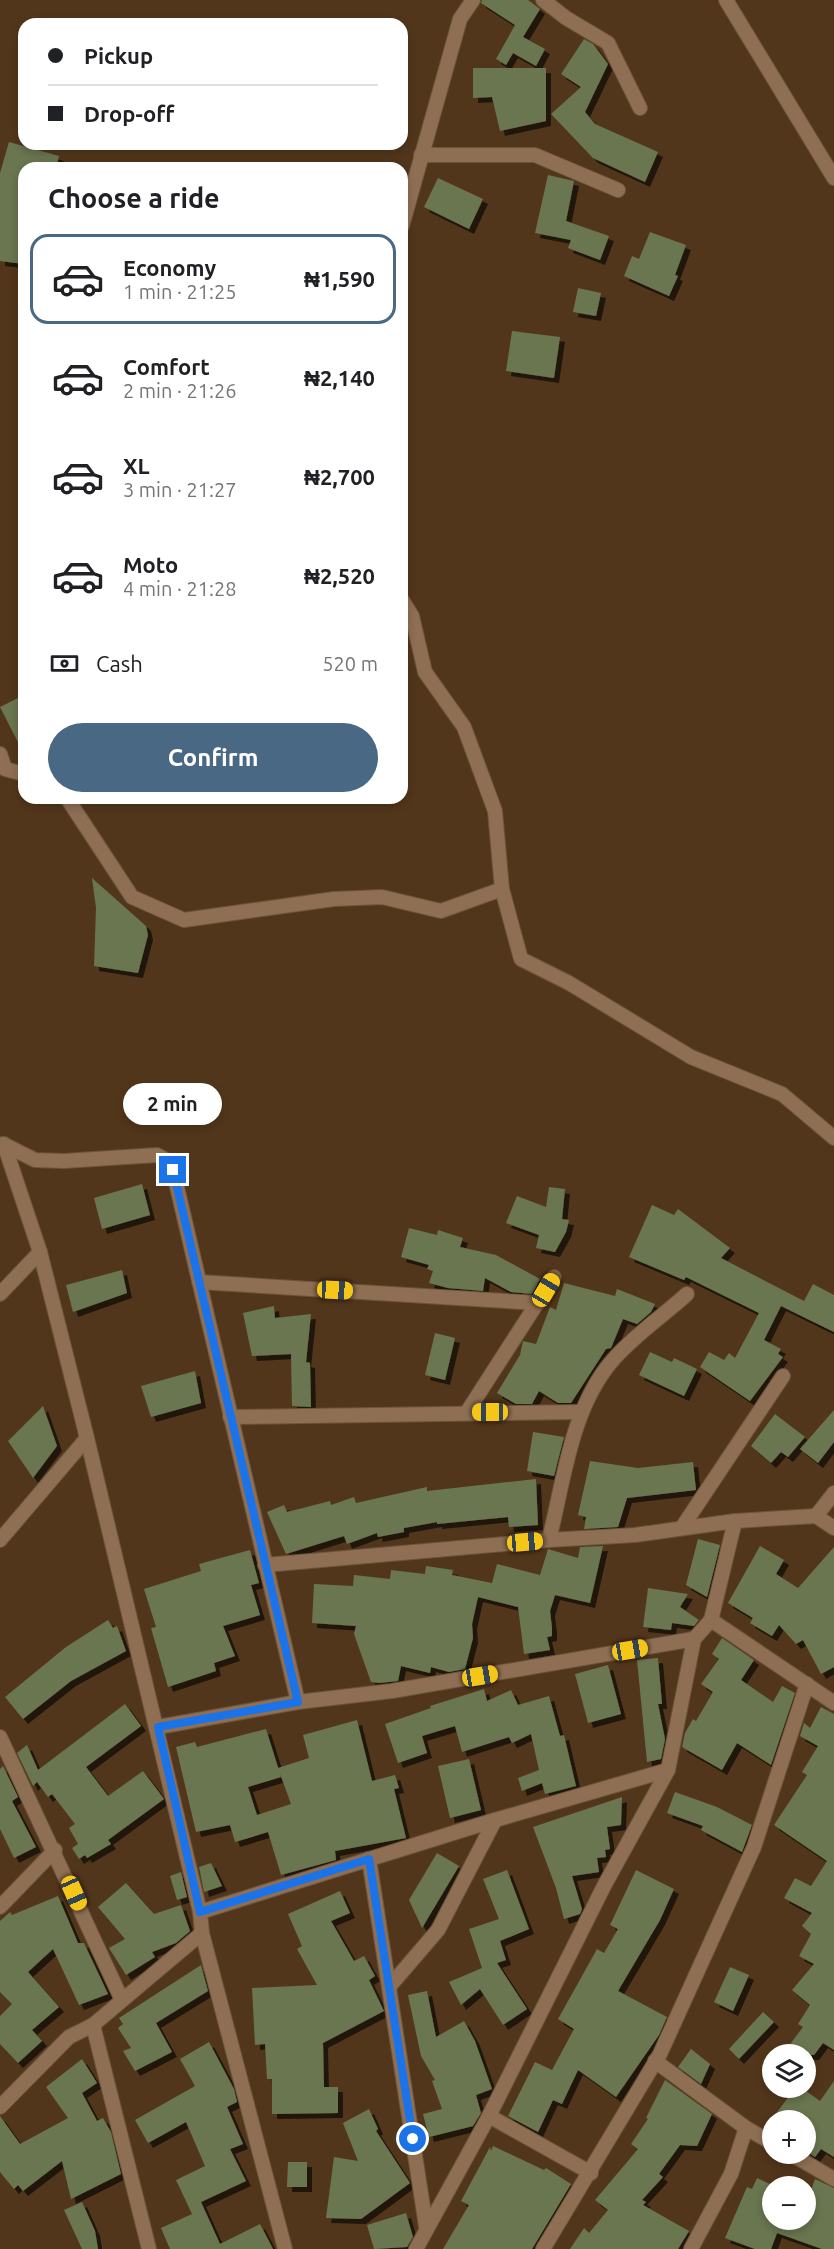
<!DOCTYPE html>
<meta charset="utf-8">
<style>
:root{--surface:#fff;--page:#f2f2f2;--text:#202124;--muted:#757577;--line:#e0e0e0;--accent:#486883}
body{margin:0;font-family:Ubuntu,sans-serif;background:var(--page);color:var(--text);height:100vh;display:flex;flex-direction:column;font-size:22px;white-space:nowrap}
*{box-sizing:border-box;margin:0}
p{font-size:20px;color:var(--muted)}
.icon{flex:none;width:33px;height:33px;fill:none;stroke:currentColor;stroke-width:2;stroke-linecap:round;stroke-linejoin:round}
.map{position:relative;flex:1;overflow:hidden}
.details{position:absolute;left:18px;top:162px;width:390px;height:642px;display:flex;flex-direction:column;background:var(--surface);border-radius:18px;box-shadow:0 3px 9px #0003}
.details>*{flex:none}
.banner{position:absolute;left:18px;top:18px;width:390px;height:132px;border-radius:18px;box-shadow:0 3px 9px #0003;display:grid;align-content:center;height:132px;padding:0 30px;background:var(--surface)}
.fabs{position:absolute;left:762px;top:2044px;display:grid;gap:12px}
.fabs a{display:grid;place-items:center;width:54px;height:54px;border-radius:50%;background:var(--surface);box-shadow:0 3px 9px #0003;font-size:30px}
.end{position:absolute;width:27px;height:27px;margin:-14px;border:8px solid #1a73e8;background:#fff;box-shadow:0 0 0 3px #fff}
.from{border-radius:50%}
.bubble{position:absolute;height:42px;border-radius:21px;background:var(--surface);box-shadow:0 3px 9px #0003;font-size:20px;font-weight:700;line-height:42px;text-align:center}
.car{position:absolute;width:18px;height:36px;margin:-18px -9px;border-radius:8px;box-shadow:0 0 4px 2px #0007;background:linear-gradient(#f5c518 24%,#345 0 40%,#f5c518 0 76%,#345 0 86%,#f5c518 0)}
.banner b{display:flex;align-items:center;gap:21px;height:57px;font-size:22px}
.banner b+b{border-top:2px solid var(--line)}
.banner i{width:15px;height:15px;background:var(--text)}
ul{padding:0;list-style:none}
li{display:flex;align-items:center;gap:18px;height:90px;margin:0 12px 9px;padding:0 18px;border:3px solid transparent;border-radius:18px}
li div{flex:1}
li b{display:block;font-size:22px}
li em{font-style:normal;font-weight:700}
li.active{border-color:var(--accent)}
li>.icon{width:54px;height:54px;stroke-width:1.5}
h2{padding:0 30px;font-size:27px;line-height:72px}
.pay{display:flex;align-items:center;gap:15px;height:66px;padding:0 30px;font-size:22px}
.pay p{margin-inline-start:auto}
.button{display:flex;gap:12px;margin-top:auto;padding:12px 30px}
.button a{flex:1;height:69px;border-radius:36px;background:var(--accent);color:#fff;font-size:24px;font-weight:700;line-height:69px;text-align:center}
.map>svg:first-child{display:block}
</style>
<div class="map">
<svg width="834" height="2249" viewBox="0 0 834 2249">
<defs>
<filter id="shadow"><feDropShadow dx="5" dy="5" stdDeviation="0" flood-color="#0009"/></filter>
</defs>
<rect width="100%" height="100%" fill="#52361b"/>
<g fill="#697650" filter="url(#shadow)">
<path d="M482 0H528L540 9 523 37 545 49 536 66 513 53 506 65 496 59 515 25 481 3Z"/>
<path d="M584 39 593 44 608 64 585 112 595 124 658 152 645 182 593 158 551 114 581 87 561 74Z"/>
<path d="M473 68H546V121L500 131 492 97 473 98Z"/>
<path d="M9 142 59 156 56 168H24V264L0 261V173Z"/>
<path d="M548 175 574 181 566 221 609 236 600 260 568 248 571 240 535 233Z"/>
<path d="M438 178 483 199 469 229 424 207Z"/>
<path d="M650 232 686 245 675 275 678 276 669 296 624 276 632 256 639 259Z"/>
<path d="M578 288 601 293 596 316 573 312Z"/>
<path d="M512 331 560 337 554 378 506 371Z"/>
<path d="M24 695V754L0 707Z"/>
<path d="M92 878 146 926 148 935 138 973 94 966 96 908Z"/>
<path d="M142 1184 150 1215 102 1229 94 1198Z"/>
<path d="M549 1187 565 1189 562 1219 569 1220 566 1232 555 1252 536 1248 539 1235 506 1223 517 1196 546 1207Z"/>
<path d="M652 1205 674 1215 678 1209 730 1248 721 1258 804 1301 813 1284 834 1295V1332L781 1306 764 1340 781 1349 778 1354 783 1357 750 1401 700 1367 709 1352 724 1360 729 1353 735 1358 759 1313 686 1277 684 1280 629 1257Z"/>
<path d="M409 1228 437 1235 438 1230 463 1238 460 1247 496 1255 540 1279 532 1294 511 1292 485 1278 483 1291 448 1288 429 1283 433 1271 427 1269 429 1265 401 1257Z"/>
<path d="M122 1270 127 1293 73 1312 66 1285Z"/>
<path d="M564 1283 615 1296 617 1289 655 1304 651 1312 637 1324 623 1319 611 1348 606 1349 571 1403H558L539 1391 532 1404H516L497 1393 520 1355 523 1341 536 1344 550 1307 556 1310Z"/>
<path d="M274 1306 275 1318 311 1314 306 1362 310 1363 311 1407 292 1406 291 1354 252 1356 243 1313Z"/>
<path d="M435 1333 455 1338 445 1380 425 1375Z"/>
<path d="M650 1352 672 1362 674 1358 697 1369 684 1396 639 1375Z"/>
<path d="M195 1371 201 1403 151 1417 141 1386Z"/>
<path d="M43 1406 57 1446 33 1478 8 1441Z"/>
<path d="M834 1410V1442L818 1463 800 1449Z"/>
<path d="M775 1414 805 1437 788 1457 781 1452 771 1463 751 1446Z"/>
<path d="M533 1432 564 1437 554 1476 527 1471Z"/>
<path d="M590 1461 638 1468 693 1462 696 1490 627 1498 618 1527 584 1529 586 1517 578 1515Z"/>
<path d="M536 1479 538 1525 509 1527 508 1517 437 1524V1522L404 1528V1532L378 1537 377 1533 347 1544 344 1536 286 1554 267 1512 284 1505 287 1512 330 1501 331 1505 354 1497 356 1503 427 1487V1491Z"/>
<path d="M698 1539 720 1545 707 1597 686 1585Z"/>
<path d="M603 1546 590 1603 555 1595 550 1611 552 1628V1636L547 1637 550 1650 524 1654 518 1607 478 1597 472 1624 473 1638 465 1669 449 1672 431 1667 430 1673 401 1666 398 1681 379 1683 371 1682 354 1634 356 1626 312 1623 314 1584 353 1586 354 1575 390 1579 391 1570 425 1574 426 1566 453 1570 452 1575 492 1583 497 1564 540 1575 548 1549 578 1558 580 1547Z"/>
<path d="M760 1546 784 1560 776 1574 798 1588 834 1547V1667L821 1674 803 1640 796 1644 779 1625 772 1636 750 1623 753 1618 728 1603Z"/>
<path d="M250 1550 259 1583 251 1585 260 1615 223 1626 235 1656 214 1663 216 1671 168 1687 151 1628 156 1627 144 1589 201 1571 199 1564Z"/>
<path d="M648 1588 688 1594 680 1607 699 1620 694 1626 672 1623 671 1630 643 1627Z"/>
<path d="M108 1620 113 1628 117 1626 126 1651 71 1681 23 1719 5 1697 66 1647Z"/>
<path d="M722 1638 754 1660 741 1680 773 1702 782 1686 795 1693 771 1765 737 1743 722 1770 682 1747 685 1733 693 1719 696 1721 713 1692 701 1684 719 1659 712 1654Z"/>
<path d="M658 1658 662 1704H658L665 1739 661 1759 647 1762 637 1660Z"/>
<path d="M608 1665 621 1714 588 1723 575 1674Z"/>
<path d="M484 1689 487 1701 511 1690 518 1705 549 1696 560 1736 564 1735 576 1786 545 1794 542 1783 522 1791 518 1778 539 1770 531 1734 512 1743 509 1737 462 1752 455 1726 422 1736 427 1753 398 1763 385 1724 431 1708 430 1706Z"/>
<path d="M125 1704 141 1726 86 1767 108 1796 143 1771 164 1799 108 1840 111 1844 87 1858 85 1855 79 1859 72 1848 78 1844 69 1828 75 1824 52 1794 48 1797 37 1782 33 1786 17 1753 27 1745 38 1770Z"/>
<path d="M821 1707 834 1714V2050L823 2043 814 2055H782L803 2027 798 2024 810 2005 792 1990 814 1964 799 1956 811 1934 802 1926 812 1913 784 1898 795 1878 811 1886 827 1861 774 1825 807 1775 802 1772 818 1746 800 1736 804 1723 810 1728Z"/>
<path d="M357 1720 372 1781 395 1775 399 1788 394 1789 406 1838 335 1851 336 1860 281 1875 268 1832 235 1842 230 1825 196 1832 176 1747 195 1742 197 1747 266 1729 281 1777 248 1787 257 1815 291 1804 278 1768 309 1758 303 1735Z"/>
<path d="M469 1759 481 1810 450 1818 438 1766Z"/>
<path d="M3 1766 18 1797 12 1801 36 1847 14 1858 0 1829V1769Z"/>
<path d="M675 1792 717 1807 752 1825 742 1852 701 1830 703 1826 667 1813Z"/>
<path d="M622 1797 621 1825 607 1827 610 1849 605 1850 606 1857 597 1858 599 1872 572 1876 582 1909 580 1914 564 1919 556 1888 533 1827Z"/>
<path d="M437 1853 459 1866 422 1928 409 1900Z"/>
<path d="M211 1863 222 1886 204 1892 199 1867Z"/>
<path d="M507 1870 529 1929 500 1941 506 1960 497 1963 527 2009 503 2025 480 1989 461 2005 449 1982 482 1968 469 1929 499 1919 483 1879Z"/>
<path d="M636 1870 674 1889 660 1920 618 1991 667 2017 659 2035 616 2097 578 2070 562 2104 553 2100 538 2132 508 2116 535 2062 552 2070 574 2029 558 2019 597 1949 604 1953 618 1929 610 1925Z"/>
<path d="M181 1872 187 1897 177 1900 170 1876Z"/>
<path d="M126 1883 154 1914 181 1905 190 1931 176 1943 152 1952 155 1957 126 1975 109 1948 125 1939 98 1907Z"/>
<path d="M340 1891 350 1913 331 1921 354 1961 364 1956 375 1976 369 1980 384 2011 323 2043 324 2087H338V2113L272 2114V2079H267L265 2044 255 2045 252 1988 317 1985 297 1949 302 1946 288 1914Z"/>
<path d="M58 1896 78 1943H84L108 1994 79 2005 53 1949 28 1972 59 2007 32 2030 42 2041 18 2063 0 2044V2016L12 2004 0 1992V1921L10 1912 12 1915Z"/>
<path d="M201 1965 208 1991 156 2023 172 2052 135 2071 123 2051 131 2048 118 2028 123 2024 119 2018Z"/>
<path d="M730 1967 749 1975 733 2011 714 2002Z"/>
<path d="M427 1991 436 2037 464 2021 475 2041 492 2089 476 2095 481 2113 473 2126 429 2137 423 2114 442 2109 432 2081 435 2080 421 2056 408 1995Z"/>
<path d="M763 2012 774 2022 739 2059 729 2049Z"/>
<path d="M209 2042 234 2089 237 2102 227 2107 243 2144 230 2149 246 2181 201 2202 220 2244 260 2224 273 2249H170L161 2228 192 2214 176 2180 205 2166 186 2122 148 2143 135 2120 195 2086 180 2059Z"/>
<path d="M691 2049 710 2064 701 2084 678 2067Z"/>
<path d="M82 2059 97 2083 82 2093 97 2121 103 2118 111 2132 121 2174 71 2199 62 2161 23 2191 18 2185 14 2189 0 2172V2116L20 2144 68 2118 46 2087Z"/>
<path d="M665 2080 712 2114 697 2146 680 2145 659 2174 663 2177 642 2200 646 2202 643 2205 689 2231 678 2249H570L584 2228 589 2233 608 2210 595 2200 638 2149 631 2144 648 2119 646 2118Z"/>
<path d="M834 2081V2157L821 2149 815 2157 806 2151V2121H783L775 2115 795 2088H802L820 2101Z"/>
<path d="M369 2109 378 2129 376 2131 410 2183 361 2219 326 2218 334 2157 358 2161 343 2123Z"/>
<path d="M493 2146 544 2170 546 2168 571 2184 532 2249H443L469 2205 461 2201 490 2147 491 2151Z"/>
<path d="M288 2162H307V2187H287Z"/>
<path d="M757 2178 772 2185V2220H806V2204L815 2179 834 2188V2249H822L777 2233 771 2249H755L725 2238 747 2187 752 2189Z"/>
<path d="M82 2202 95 2231 98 2249H82L64 2210Z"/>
<path d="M406 2213 413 2237 407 2247 374 2249 367 2225Z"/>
</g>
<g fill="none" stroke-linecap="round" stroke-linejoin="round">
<defs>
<g id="minor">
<path d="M543 0 566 18 608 43 640 108"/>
<path d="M726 0 834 178"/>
<path d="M421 155H535L618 190"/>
<path d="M402 226 460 19 473 0"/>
<path d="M0 754 5 769 24 774"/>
<path d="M67 798 132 897 184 920 334 899 382 897 441 911 502 889 495 811 464 727 425 672 412 616 402 600"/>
<path d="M502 889 521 959 569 983 691 1057 782 1094 834 1138"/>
<path d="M3 1144 35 1160 64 1161 157 1155 166 1160 173 1170 298 1702"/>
<path d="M4 1144 40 1252 87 1438 200 1912 202 1933 285 2249"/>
<path d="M199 1282 538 1303"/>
<path d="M0 1294 40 1252"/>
<path d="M467 1412 554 1277"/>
<path d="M230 1417 581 1412"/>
<path d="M816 1516 834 1493"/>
<path d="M683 1526 783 1376"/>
<path d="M0 1540 87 1438"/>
<path d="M549 1540C564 1480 571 1409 612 1361 633 1336 663 1316 687 1294"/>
<path d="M265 1565 549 1540 635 1535 735 1521 816 1516 834 1528"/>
<path d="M711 1620 834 1703"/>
<path d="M158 1727 298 1702 392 1691 694 1639"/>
<path d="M0 1737 122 2000"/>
<path d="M369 1859 426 2226"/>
<path d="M0 1907 55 1850"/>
<path d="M200 1912 495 1820 668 1770"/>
<path d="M389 1987 438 1930 495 1820"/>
<path d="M93 2025 149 2249"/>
<path d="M655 2061 746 2128 772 2143"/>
<path d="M0 2107 69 2037 93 2025 202 1933"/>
<path d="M489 2116 591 2173"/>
<path d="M791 2154 834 2179"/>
<path d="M416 2249 489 2116 604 1886 668 1770 694 1639 711 1620 735 1521"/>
<path d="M543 2249 660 2054 754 1847 807 1684"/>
<path d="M691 2249 731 2174 746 2128"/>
</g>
</defs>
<use href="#minor" stroke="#6b543c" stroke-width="16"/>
<use href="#minor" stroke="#8f6f53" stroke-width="14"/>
</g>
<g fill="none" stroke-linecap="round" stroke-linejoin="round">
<path stroke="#1a73e8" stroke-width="8" d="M173 1170 298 1702 158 1727 200 1912 369 1859 413 2139"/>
</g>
</svg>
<div class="fabs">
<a><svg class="icon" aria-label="layers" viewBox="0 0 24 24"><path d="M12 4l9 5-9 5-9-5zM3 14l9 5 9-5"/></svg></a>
<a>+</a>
<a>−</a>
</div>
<i class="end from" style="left:413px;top:2139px"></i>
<i class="end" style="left:173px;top:1170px"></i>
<div class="bubble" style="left:123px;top:1083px;width:99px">2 min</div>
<i class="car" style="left:335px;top:1290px;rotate:93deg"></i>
<i class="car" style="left:546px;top:1290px;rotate:31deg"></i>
<i class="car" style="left:490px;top:1412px;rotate:270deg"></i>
<i class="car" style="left:525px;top:1542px;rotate:85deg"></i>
<i class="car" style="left:630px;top:1650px;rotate:80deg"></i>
<i class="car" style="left:480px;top:1676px;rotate:80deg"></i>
<i class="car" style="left:74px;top:1893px;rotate:156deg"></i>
<div class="banner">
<b><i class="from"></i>Pickup</b>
<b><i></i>Drop-off</b>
</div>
<section class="details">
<h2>Choose a ride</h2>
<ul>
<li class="active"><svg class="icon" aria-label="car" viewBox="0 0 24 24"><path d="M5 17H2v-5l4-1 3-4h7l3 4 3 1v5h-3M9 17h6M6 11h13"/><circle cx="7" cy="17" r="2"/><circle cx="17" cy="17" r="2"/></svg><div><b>Economy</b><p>1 min · 21:25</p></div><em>₦1,590</em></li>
<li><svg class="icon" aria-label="car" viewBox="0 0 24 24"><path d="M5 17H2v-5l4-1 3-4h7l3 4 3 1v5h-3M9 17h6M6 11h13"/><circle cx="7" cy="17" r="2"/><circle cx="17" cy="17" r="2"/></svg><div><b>Comfort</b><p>2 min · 21:26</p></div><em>₦2,140</em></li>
<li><svg class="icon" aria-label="car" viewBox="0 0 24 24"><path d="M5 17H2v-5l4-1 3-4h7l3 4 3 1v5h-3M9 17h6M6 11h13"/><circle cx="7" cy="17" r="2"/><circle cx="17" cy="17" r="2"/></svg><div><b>XL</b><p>3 min · 21:27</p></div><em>₦2,700</em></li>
<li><svg class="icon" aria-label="car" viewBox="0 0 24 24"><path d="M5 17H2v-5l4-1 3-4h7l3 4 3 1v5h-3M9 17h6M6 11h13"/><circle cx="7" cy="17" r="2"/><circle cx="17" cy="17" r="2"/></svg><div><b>Moto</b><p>4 min · 21:28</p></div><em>₦2,520</em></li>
</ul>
<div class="pay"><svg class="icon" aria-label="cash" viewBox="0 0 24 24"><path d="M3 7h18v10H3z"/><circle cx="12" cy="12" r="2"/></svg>Cash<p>520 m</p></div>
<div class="button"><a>Confirm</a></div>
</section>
</div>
